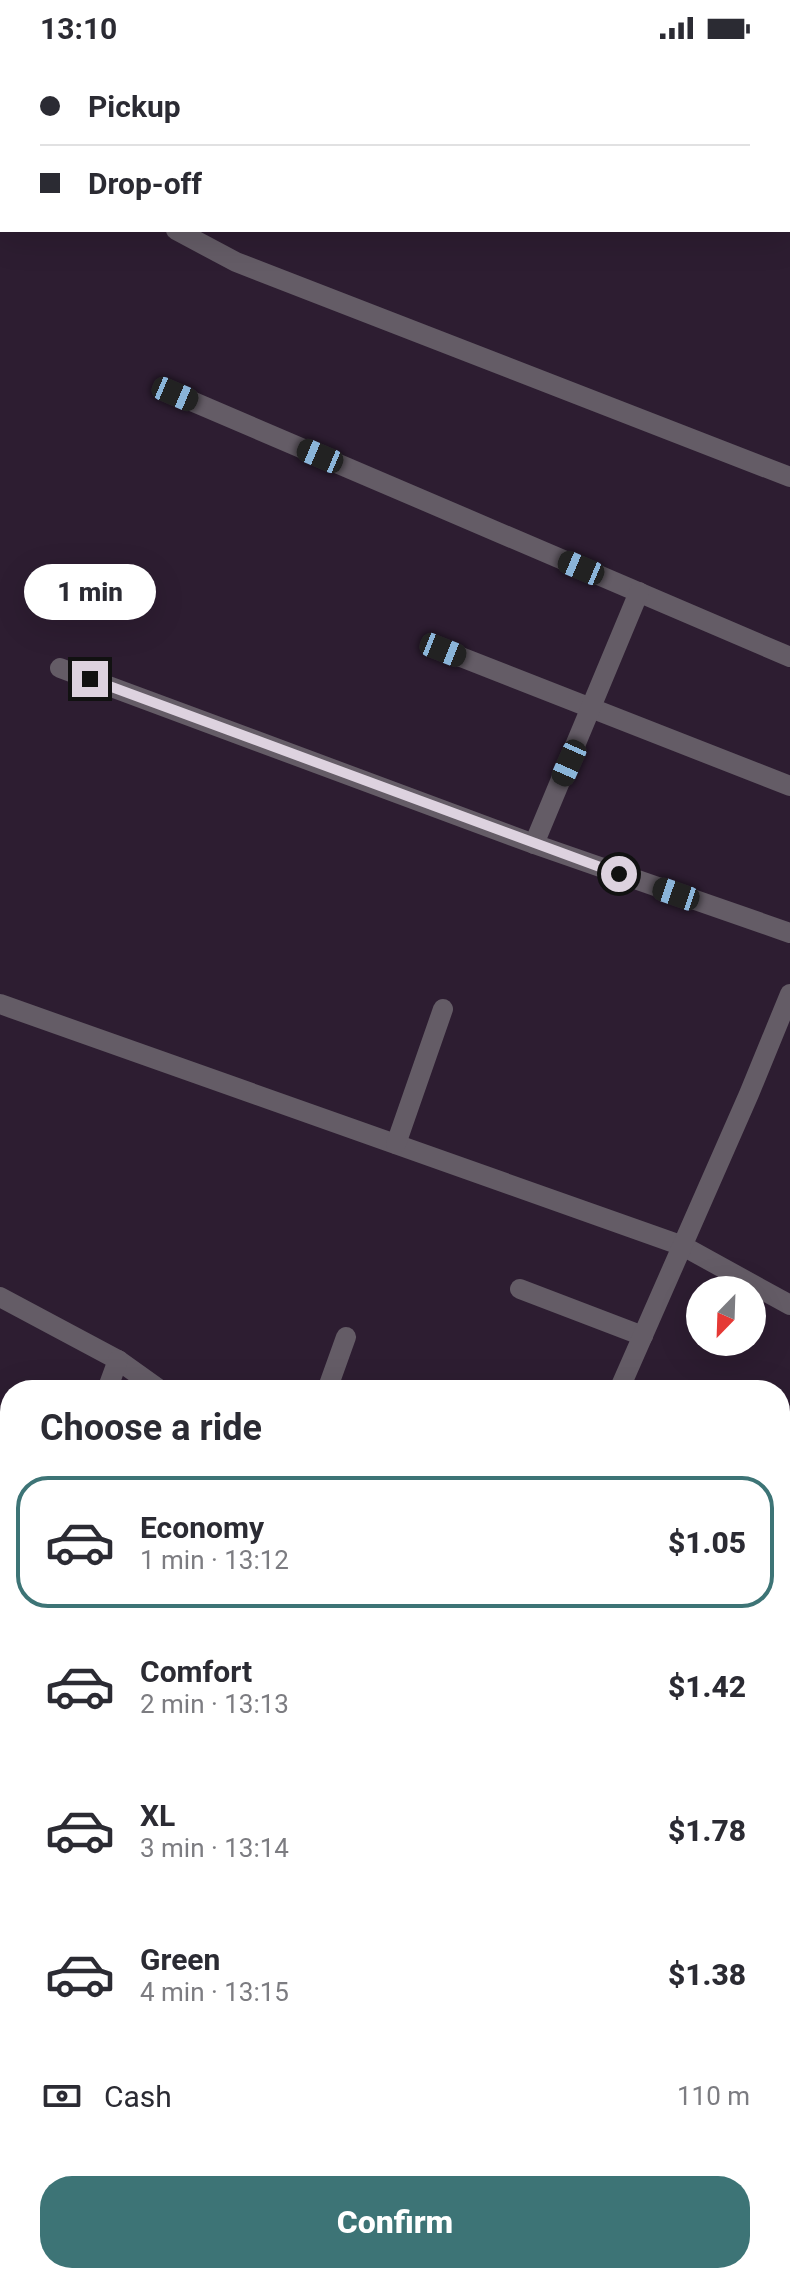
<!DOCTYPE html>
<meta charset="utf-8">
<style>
:root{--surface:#fff;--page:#f7f7f7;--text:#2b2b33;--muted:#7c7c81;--line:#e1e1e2;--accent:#3d7476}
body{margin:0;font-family:Roboto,sans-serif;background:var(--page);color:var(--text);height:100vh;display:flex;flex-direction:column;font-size:30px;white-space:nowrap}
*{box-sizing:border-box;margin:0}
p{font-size:26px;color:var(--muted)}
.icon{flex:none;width:44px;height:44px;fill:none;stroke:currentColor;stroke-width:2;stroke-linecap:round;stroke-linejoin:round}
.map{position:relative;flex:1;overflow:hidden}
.drawer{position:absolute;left:0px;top:1324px;width:790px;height:904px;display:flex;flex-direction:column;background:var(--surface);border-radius:32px 32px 0 0;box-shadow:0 8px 32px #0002}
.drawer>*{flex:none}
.hud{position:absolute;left:0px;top:0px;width:790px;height:176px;box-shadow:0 8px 32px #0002;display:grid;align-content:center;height:176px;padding:0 40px;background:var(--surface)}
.needle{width:52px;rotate:203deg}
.tools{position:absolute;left:686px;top:1220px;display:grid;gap:16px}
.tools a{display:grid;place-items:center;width:80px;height:80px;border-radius:50%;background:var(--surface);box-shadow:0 8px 32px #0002;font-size:40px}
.end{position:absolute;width:36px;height:36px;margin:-18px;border:10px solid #ddd2df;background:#111;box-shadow:0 0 0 4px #111}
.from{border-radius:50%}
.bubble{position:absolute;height:56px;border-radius:28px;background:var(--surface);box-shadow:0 8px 32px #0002;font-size:26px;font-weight:800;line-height:56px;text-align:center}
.car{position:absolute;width:24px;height:48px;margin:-24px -12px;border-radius:10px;box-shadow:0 0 6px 2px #0007;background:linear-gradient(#222 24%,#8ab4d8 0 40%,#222 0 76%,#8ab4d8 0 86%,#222 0)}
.hud b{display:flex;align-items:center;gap:28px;height:76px;font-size:30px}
.hud b+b{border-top:2px solid var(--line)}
.hud i{width:20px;height:20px;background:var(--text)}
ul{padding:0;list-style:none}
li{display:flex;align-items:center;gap:24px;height:132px;margin:0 16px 12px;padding:0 24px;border:4px solid transparent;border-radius:32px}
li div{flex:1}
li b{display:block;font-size:30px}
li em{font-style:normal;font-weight:800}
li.selected{border-color:var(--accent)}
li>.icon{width:72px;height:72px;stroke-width:1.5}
h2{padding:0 40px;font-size:36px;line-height:96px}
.pay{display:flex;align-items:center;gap:20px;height:88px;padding:0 40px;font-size:30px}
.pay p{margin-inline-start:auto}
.action{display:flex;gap:16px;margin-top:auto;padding:16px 40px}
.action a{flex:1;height:92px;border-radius:32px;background:var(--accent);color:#fff;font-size:32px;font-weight:800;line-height:92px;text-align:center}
.status{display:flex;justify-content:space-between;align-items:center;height:56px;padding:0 40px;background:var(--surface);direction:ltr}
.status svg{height:22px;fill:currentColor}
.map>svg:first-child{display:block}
</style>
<div class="status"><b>13:10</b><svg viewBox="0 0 49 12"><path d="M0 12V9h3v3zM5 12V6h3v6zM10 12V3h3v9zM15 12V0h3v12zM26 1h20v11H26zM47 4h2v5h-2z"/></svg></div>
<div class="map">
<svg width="790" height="2228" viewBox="0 0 790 2228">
<rect width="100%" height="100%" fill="#2d1d31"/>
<path fill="#47294e" d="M412 2218H705L730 2228H406Z"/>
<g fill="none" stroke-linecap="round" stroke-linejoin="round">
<path stroke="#645c66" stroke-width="20" d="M780 1798 790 1801"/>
<g stroke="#645c66" stroke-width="20">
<path d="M592 0 596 2"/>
<path d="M636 2 637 0"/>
<path d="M0 80 2 81"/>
<path d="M788 80H790"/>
<path d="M176 174 236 206 790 421"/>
<path d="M175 338 790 601"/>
<path d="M443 594 790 730"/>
<path d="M60 612 534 788 790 877"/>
<path d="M534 788 639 536"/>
<path d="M0 948 683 1190 790 1249"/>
<path d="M396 1088 443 953"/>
<path d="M520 1233 643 1280"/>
<path d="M0 1241 118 1304 160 1334"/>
<path d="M107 1334 118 1304"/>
<path d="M327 1334 346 1281"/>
<path d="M619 1334 749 1038 790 938"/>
<path d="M3 1468 10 1462"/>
<path d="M0 1774 10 1776"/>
<path d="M0 2053 10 2057"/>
<path d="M22 2228 27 2218"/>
<path d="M182 2228 188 2218"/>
<path d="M338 2228 344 2218"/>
</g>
<path stroke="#887b8c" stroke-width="20" d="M780 1466 790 1447"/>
<g stroke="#a493a9" stroke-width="20">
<path d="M0 1565 10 1568"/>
<path d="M0 1698 10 1700"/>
<path d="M780 1845 790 1848"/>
<path d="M780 1943 790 1946"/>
</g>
</g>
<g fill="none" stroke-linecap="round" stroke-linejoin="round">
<path stroke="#ddd2df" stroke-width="10" d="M90 623 619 818"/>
</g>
</svg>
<div class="tools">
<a><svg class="needle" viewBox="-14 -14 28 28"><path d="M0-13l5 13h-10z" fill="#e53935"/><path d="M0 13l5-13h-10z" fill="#7c7c81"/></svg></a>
</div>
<i class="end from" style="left:619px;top:818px"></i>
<i class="end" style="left:90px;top:623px"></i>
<div class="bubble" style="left:24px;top:508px;width:132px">1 min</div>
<i class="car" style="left:175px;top:338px;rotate:113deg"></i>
<i class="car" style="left:320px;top:400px;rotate:293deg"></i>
<i class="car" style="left:581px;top:512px;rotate:293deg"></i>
<i class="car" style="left:443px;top:594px;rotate:112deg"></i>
<i class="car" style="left:569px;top:707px;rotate:204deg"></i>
<i class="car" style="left:676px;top:838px;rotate:289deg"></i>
<div class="hud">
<b><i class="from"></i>Pickup</b>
<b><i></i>Drop-off</b>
</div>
<section class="drawer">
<h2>Choose a ride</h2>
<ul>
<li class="selected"><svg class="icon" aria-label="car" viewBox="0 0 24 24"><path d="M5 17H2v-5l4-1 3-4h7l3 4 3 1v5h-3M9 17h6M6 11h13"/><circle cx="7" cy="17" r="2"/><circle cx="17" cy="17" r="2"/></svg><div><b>Economy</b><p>1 min · 13:12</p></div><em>$1.05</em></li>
<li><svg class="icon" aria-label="car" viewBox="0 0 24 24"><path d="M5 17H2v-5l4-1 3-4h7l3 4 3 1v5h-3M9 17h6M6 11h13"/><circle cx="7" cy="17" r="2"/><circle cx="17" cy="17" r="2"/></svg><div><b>Comfort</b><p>2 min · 13:13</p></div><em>$1.42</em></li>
<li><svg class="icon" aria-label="car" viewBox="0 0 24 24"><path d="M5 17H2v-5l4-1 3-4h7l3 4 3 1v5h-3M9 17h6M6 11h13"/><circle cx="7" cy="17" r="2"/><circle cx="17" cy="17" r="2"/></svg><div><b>XL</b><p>3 min · 13:14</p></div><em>$1.78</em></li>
<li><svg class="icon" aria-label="car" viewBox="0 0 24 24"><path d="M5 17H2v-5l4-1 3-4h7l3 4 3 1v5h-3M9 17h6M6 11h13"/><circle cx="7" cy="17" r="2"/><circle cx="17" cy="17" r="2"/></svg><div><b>Green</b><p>4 min · 13:15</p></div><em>$1.38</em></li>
</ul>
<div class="pay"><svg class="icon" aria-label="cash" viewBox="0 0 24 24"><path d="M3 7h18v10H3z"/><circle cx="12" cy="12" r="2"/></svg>Cash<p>110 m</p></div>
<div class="action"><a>Confirm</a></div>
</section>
</div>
